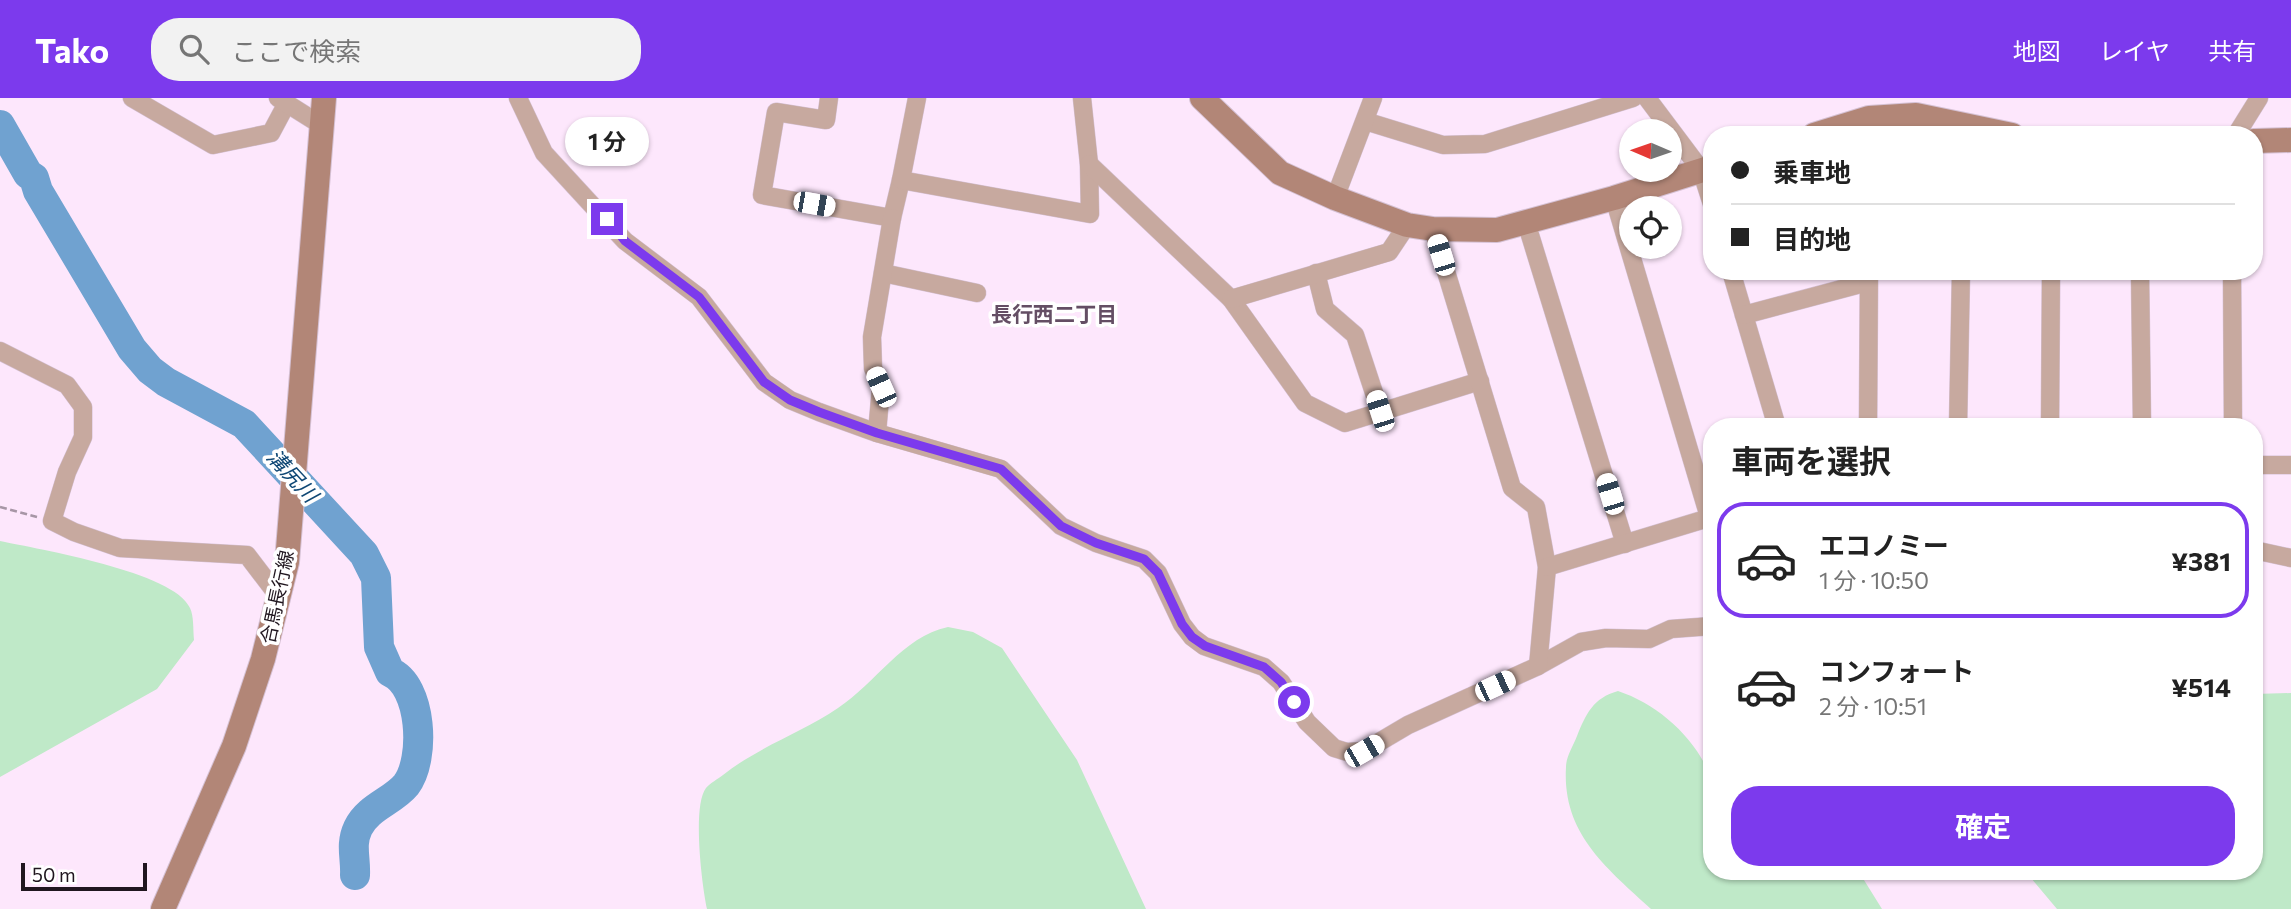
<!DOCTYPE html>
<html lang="ja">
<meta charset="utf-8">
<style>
:root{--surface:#fff;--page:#f2f2f2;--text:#222;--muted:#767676;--line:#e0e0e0;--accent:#7c3aed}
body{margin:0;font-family:Commissioner,"Noto Sans JP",sans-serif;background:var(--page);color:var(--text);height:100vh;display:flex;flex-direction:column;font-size:26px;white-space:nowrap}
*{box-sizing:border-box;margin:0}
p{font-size:23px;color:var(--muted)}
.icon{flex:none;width:38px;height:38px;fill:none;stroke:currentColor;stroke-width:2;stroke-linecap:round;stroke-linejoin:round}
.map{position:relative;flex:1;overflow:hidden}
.drawer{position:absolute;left:1703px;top:320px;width:560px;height:462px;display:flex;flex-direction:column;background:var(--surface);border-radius:28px;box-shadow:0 2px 5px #0004}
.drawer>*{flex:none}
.banner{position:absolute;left:1703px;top:28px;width:560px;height:154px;border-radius:28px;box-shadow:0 2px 5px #0004;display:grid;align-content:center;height:154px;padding:0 28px;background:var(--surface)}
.needle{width:46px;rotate:272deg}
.fabs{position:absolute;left:1619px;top:21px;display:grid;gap:14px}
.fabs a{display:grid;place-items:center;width:63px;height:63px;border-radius:50%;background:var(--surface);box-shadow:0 2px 5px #0004;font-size:35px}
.scale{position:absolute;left:21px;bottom:18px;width:126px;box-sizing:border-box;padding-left:7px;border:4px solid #20161f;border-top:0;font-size:19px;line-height:24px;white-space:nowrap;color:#20161f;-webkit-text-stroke:5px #fff;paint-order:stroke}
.end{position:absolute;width:32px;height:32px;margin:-16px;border:9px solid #7c3aed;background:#fff;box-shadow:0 0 0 4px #fff}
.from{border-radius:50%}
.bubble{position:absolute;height:49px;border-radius:24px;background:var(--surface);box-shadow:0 2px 5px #0004;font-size:23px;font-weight:700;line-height:49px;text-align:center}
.car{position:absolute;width:21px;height:42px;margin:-21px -10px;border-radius:9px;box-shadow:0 0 5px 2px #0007;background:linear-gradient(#fff 24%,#345 0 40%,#fff 0 76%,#345 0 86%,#fff 0)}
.banner b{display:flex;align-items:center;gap:24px;height:66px;font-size:26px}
.banner b+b{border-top:2px solid var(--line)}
.banner i{width:18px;height:18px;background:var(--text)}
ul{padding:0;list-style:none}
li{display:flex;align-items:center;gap:21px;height:116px;margin:0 14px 10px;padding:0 14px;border:4px solid transparent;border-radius:28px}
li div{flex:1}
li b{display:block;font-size:26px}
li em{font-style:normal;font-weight:700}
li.current{border-color:var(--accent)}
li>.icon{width:63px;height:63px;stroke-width:1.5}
h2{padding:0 28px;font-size:32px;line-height:84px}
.cta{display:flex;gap:14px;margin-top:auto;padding:14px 28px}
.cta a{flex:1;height:80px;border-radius:28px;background:var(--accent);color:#fff;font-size:28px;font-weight:700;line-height:80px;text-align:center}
header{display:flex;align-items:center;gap:42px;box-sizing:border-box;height:98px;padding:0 35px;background:var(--accent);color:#fff}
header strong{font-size:33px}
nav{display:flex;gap:38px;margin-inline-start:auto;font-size:24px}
.search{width:490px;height:63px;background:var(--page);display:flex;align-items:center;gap:18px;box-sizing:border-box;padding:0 24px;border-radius:28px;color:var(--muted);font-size:26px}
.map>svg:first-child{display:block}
</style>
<header>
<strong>Tako</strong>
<div class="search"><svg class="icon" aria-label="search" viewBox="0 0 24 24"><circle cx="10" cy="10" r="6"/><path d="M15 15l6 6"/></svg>ここで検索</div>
<nav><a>地図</a><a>レイヤ</a><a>共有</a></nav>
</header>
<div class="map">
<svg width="2291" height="811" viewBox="0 0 2291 811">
<rect width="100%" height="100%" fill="#fde7fc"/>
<g fill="#bfe9c8">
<path d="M0 443C38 451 175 474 190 510 194 518 193 532 194 542L157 591 0 679Z"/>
<path d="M948 529 973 534 1002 550 1077 662 1146 811H707C702 788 692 708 706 690 710 685 718 681 723 677 758 649 801 635 838 610 876 585 902 539 948 529Z"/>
<path d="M1618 593C1657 606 1694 638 1710 677 1715 689 1712 756 1712 774H1859L1882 811H1651C1607 770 1562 736 1566 669 1566 659 1573 648 1577 638 1586 616 1593 600 1618 593Z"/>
<path d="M2291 595V811H2057L2026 774H2254V596Z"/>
</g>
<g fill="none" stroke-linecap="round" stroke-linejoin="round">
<path stroke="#70a2d0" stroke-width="30" d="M0 27 28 76 34 80 38 93 132 251 150 272 166 284 244 326 364 456 376 480 379 549 390 574C422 587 426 661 406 687 393 703 368 709 358 730 350 747 356 760 355 777"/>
<defs>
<g id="street">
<path d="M132 0 213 47 271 35 287 5"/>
<path d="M278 0 321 27"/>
<path d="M518 0 544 55 625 143 699 199 764 284 790 302 819 314 877 335 1001 371 1061 428 1096 445 1144 461 1158 475 1182 526 1192 539 1204 548 1264 569 1281 584 1307 624 1334 650 1347 654 1364 653 1408 627 1538 568 1581 544 1606 540 1649 541 1671 531 1712 528"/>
<path d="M829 0 826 22 776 14 762 97 892 120 901 82"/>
<path d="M917 0 901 82 1090 116 1089 66 1082 0"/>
<path d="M1647 0 1701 72 1712 106"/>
<path d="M1365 23 1443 47 1485 46 1633 0"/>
<path d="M2236 37 2259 0"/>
<path d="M1089 66 1231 201 1305 305 1345 325 1480 283"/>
<path d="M1335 100 1373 0"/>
<path d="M1614 100 1712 429"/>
<path d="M1526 124 1625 446"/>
<path d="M1433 131 1512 390 1536 409 1547 469 1538 568"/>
<path d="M1731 173 1777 329"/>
<path d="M2140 173 2142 329"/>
<path d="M2232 173 2233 329"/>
<path d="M883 175 977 195"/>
<path d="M1316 175 1325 211 1355 237 1380 313"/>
<path d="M1231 201 1389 154 1407 127"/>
<path d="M1744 217 1868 184"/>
<path d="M0 253 67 287 83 309V339L67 374 52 423 74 434 120 450 247 457 279 499"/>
<path d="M1868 329 1869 173"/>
<path d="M1958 329 1961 173"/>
<path d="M2050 329 2051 173"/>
<path d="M877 335 881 289 873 270 872 239 892 120"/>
<path d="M2254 367H2291"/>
<path d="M2254 452 2291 460"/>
<path d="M1547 469 1712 419"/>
</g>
<g id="secondary">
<path d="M1202 0 1280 75 1335 100 1407 127 1433 131 1497 132 1614 100 1712 69"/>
<path d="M1814 37 1869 20 1916 17 2012 37"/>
<path d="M2254 43 2291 42"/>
<path d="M163 811 234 648 263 561 287 464 324 0"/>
</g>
</defs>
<use href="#street" stroke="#d5c1d4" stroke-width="19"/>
<use href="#secondary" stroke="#d5c1d4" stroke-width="26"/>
<path stroke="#a796a6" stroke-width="2.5" stroke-dasharray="7 3.5" stroke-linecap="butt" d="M0 409 37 419"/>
<use href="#street" stroke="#c7a99f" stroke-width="18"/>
<use href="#secondary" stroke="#b28677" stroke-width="24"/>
</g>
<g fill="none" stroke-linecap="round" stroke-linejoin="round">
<path stroke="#7c3aed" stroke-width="9" d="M607 121 625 143 699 199 764 284 790 302 819 314 877 335 1001 371 1061 428 1096 445 1144 461 1158 475 1182 526 1192 539 1205 548 1264 569 1281 584 1294 604"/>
</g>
<g text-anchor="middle" stroke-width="7" stroke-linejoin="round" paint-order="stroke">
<g font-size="19" fill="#20161f" stroke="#fff">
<text transform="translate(277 499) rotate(-78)" y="7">合馬長行線</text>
</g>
<g font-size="21" font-weight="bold" fill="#644e64" stroke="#fff">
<text x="1054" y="224">長行西二丁目</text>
</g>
<g font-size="21" font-style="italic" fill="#104875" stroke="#fff">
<text transform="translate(292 378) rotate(47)" y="7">溝尻川</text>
</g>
</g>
</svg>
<div class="fabs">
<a><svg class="needle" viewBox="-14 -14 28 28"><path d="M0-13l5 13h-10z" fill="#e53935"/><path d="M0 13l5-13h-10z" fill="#767676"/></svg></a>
<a><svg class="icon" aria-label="locate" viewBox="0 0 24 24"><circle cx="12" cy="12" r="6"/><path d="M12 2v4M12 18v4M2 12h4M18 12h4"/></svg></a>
</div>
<div class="scale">50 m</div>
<i class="end from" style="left:1294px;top:604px"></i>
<i class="end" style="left:607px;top:121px"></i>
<div class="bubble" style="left:565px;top:19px;width:84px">1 分</div>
<i class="car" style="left:814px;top:106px;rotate:100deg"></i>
<i class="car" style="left:1441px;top:157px;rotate:343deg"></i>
<i class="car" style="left:881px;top:289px;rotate:336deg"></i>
<i class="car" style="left:1380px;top:313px;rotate:342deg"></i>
<i class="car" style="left:1610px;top:396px;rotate:343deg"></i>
<i class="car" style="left:1495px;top:588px;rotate:65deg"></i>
<i class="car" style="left:1364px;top:653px;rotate:60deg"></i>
<div class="banner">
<b><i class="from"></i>乗車地</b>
<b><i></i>目的地</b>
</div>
<section class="drawer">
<h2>車両を選択</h2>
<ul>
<li class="current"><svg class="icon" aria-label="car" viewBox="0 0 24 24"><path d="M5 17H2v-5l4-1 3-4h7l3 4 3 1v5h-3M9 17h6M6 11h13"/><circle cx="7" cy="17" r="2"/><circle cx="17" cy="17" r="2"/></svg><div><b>エコノミー</b><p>1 分 · 10:50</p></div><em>¥381</em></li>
<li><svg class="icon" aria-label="car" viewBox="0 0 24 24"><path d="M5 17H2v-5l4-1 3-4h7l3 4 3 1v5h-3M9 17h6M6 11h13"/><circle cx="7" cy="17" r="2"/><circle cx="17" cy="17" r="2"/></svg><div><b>コンフォート</b><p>2 分 · 10:51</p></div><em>¥514</em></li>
</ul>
<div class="cta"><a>確定</a></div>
</section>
</div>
